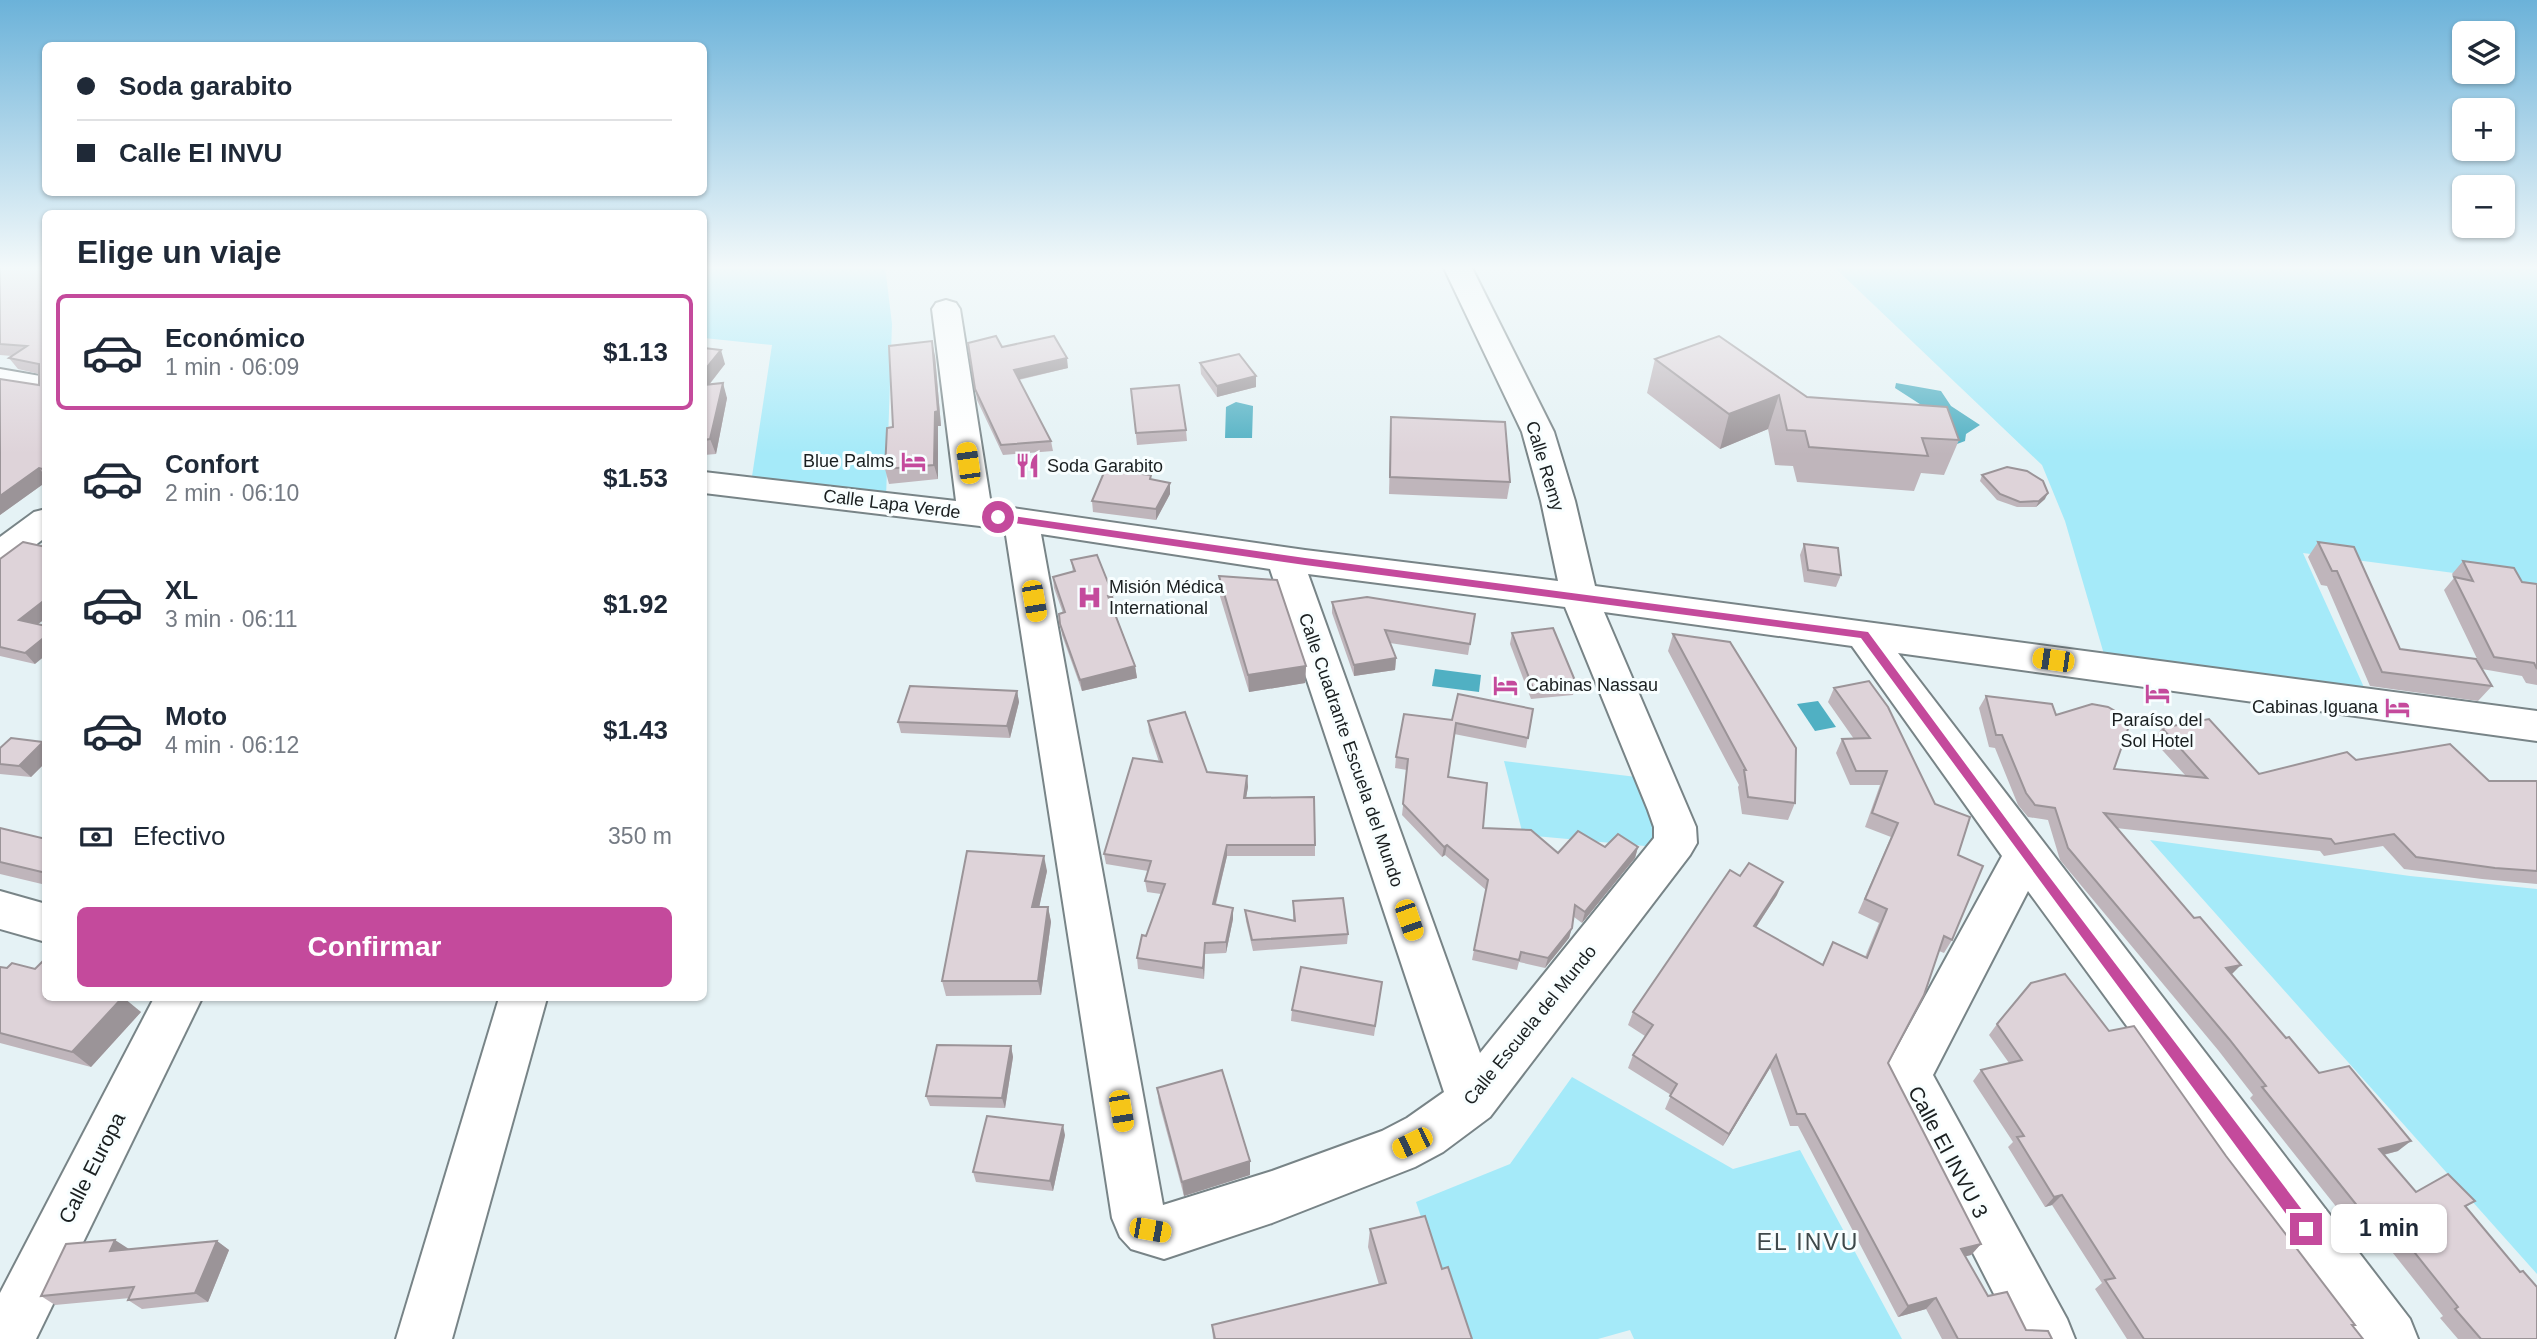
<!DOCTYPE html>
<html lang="es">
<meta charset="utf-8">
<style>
:root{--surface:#fff;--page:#f2f2f3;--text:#1f2937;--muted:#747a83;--line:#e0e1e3;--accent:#c44a9c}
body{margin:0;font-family:Arial,sans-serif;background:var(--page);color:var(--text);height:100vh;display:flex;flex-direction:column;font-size:26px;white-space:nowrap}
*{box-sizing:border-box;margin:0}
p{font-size:23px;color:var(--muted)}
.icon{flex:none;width:38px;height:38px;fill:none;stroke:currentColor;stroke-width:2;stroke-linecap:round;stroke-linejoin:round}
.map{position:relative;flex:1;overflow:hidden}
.drawer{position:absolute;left:42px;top:210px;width:665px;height:791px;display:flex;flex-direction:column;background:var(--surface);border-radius:10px;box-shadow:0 2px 5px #0004}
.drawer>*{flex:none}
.top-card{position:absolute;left:42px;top:42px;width:665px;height:154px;border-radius:10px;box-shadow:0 2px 5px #0004;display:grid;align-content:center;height:154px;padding:0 35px;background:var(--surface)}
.tools{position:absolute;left:2452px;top:21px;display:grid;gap:14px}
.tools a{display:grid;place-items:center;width:63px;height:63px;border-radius:10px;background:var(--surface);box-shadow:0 2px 5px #0004;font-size:35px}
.end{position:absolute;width:32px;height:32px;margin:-16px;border:9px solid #c44a9c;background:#fff;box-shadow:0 0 0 4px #fff}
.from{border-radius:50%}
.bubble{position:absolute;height:49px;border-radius:10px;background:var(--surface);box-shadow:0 2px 5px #0004;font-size:23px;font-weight:800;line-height:49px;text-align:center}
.car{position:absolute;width:21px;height:42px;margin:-21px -10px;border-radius:9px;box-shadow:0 0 5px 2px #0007;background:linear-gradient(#f5c518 24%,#345 0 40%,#f5c518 0 76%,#345 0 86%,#f5c518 0)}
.top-card b{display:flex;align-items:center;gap:24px;height:66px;font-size:26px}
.top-card b+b{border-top:2px solid var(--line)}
.top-card i{width:18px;height:18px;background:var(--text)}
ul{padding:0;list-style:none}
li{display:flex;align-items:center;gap:21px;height:116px;margin:0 14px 10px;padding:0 21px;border:4px solid transparent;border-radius:10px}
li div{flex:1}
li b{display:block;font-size:26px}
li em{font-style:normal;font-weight:800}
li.on{border-color:var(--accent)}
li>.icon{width:63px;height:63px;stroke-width:1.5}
h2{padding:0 35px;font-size:32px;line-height:84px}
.pay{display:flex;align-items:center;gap:18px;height:77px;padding:0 35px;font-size:26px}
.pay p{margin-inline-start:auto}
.cta{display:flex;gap:14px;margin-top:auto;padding:14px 35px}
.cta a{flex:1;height:80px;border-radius:10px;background:var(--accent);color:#fff;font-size:28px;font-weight:800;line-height:80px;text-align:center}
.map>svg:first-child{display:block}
</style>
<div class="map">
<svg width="2537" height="1339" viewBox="0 0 2537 1339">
<rect width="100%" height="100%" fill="#e5f2f5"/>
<g fill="#a5eaf9">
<path d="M704 266H885L892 324 886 498 751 483 772 345 704 338Z"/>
<path d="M1833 266H2537V584L2303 553 2372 705 2108 668 2065 521 2042 465Z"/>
<path d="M1504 761 1645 778 1678 849 1523 835Z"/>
<path d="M2150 840 2410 876 2537 889V1274Z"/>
<path d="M1572 1077 1733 1169 1800 1150 1902 1339H1634L1630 1330 1598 1339H1462L1416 1202 1510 1164Z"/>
</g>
<g fill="#50b0c3">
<path d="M1896 383 1941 391 1951 406 1980 425 1966 434 1965 441 1957 444 1926 408 1895 388Z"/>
<path d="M1236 402 1253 406 1252 438H1225L1226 407Z"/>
<path d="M1435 669 1481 675 1479 692 1432 686Z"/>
<path d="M1818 701 1836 727 1815 731 1797 704Z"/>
</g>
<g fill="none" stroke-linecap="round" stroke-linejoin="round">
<defs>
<g id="minor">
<path d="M1443 266H1471L1554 432 1575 501 1595 586 2537 711V741L1898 653 2410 1319 2418 1339H2356L2028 891 1933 1075 2067 1319 2075 1339H2017L1882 1075 2002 856 1852 646 1604 612 1696 827 1697 843 1690 855 1490 1117 1443 1152 1415 1167 1272 1223 1164 1259 1131 1249 1120 1237 1112 1218 1005 529 704 493V472L956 501 932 309 936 303 946 300 956 303 960 309 991 505 1305 550 1558 581 1541 501 1522 432ZM1041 534 1270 569 1444 1092 1407 1118 1382 1131 1272 1171 1163 1205ZM1308 574 1565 607 1648 810 1654 827V838L1480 1053Z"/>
<path d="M0 369 46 377V395L0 387Z"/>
<path d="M46 509V537L13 562 0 566V537L34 512Z"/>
<path d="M0 891 46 904V942L0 929Z"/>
<path d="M154 998H202L36 1339H0V1293Z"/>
<path d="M499 998H547L452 1339H396Z"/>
</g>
</defs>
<use href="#minor" stroke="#788487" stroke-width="4"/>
<use href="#minor" fill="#fff" fill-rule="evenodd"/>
</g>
<g fill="#bfb5bb">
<path d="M0 266H46V482L0 515 39 385V374L18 369 9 358 12 356 0 355Z"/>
<path d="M968 343 1002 347 1068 368 1019 380 1051 441 1053 451 1003 455 977 400Z"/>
<path d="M704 348 725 364 709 385 727 398 716 454 704 455Z"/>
<path d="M935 356 941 426H938V479L889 484 885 469 893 427Z"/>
<path d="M1655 359 1807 397 1959 440 1944 475 1921 473 1914 491 1797 482 1793 466 1775 465 1768 429 1720 449 1647 393Z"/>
<path d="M1200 363 1256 387 1217 397 1201 374Z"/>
<path d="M1131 389 1186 430 1187 441 1137 445Z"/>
<path d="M1391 417 1510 482 1507 499 1389 494Z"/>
<path d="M1982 475 2045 499 2036 507H2017L1997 500 1980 481Z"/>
<path d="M1152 480 1170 483V494L1156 520 1093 512 1092 501Z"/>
<path d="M2318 542 2400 649 2492 686 2478 701 2370 686 2327 586 2321 585 2308 557Z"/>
<path d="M1804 544 1841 575 1836 587 1804 582 1800 555Z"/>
<path d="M46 547V618L38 624 35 664 0 656V559Z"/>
<path d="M1071 560 1113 595 1114 607H1113L1135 666 1137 678 1082 691 1062 635 1059 614 1063 613 1054 588 1053 577 1073 572Z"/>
<path d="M2463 561 2522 582 2537 584V685L2526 683 2522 676 2482 669 2444 590 2454 578 2452 574Z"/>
<path d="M1219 576 1306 666 1305 683 1249 692 1219 593Z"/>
<path d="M1332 602 1475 614 1468 655 1390 643 1396 658 1395 670 1354 676 1332 613Z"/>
<path d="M1512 633 1576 683 1573 695 1531 699 1510 644Z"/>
<path d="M1673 634 1795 803 1788 820 1742 814 1738 787 1739 785 1668 651Z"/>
<path d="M1834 688 1958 855 1952 940 1944 953 1939 951 1888 1063 1981 1244 1971 1255 1965 1256 1988 1296 2026 1330 2052 1339H1942L1926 1309 1898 1317 1798 1126H1790L1770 1068 1723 1146 1665 1109 1671 1095 1628 1068 1633 1055 1645 1036 1628 1025 1633 1012 1777 895 1756 927 1822 965 1833 942 1865 957 1879 923 1858 913 1891 837 1865 827 1880 785H1850L1836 753 1842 739H1854L1828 702Z"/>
<path d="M1017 691 1019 702 1010 738 901 733 898 722Z"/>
<path d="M1986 696 2056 715 2114 769 2185 775 2153 740 2162 728 2259 774 2356 760 2489 781H2537V884L2482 879 2404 869 2383 846 2324 856 2320 851 2116 828 2232 975 2286 1038 2319 1073 2398 1151 2384 1155 2416 1192 2475 1201 2466 1207 2537 1339H2458L2440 1318 2443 1316 2381 1238 2365 1243 2250 1098 2253 1095 2218 1050 2060 860 2048 820 2028 817 2018 805 1995 748 1989 747 1979 708Z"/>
<path d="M1533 709 1526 748 1454 734 1448 777 1483 828 1558 853 1605 847H1638L1635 858 1582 923 1574 917 1569 938 1545 968 1519 962 1517 970 1472 960 1486 890 1445 855 1442 857 1402 815 1407 770 1395 768 1396 757 1452 720Z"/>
<path d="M1148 721 1207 772 1247 776 1248 787 1246 798 1315 845V856H1227L1216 904 1233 919 1226 953 1205 954 1204 979 1138 969 1137 958 1146 936 1161 894 1147 892 1145 881 1148 871 1106 864 1104 854 1159 762 1149 732Z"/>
<path d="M43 742 46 745V762L31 777 0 774V748Z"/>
<path d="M0 828 46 839V885L0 874Z"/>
<path d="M1047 871 1039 907H1048L1051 922 1041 995 946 996 942 981Z"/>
<path d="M1293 901 1348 934 1347 944 1253 951 1246 921 1245 910 1293 920Z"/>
<path d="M0 967 7 968 35 969 141 1012 91 1067 0 1043Z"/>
<path d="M1382 982 1374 1036 1291 1021 1292 1010Z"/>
<path d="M1997 1024 2109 1031 2226 1156 2363 1339H2127L2095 1289 2102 1283 2052 1205 2045 1207 2008 1147 2013 1142 1973 1081 1981 1070 2009 1063 1989 1035Z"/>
<path d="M1011 1046 1013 1057 1005 1108 930 1106 926 1096Z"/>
<path d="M1157 1088 1250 1161V1175L1184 1196 1159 1103Z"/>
<path d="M1065 1135 1053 1191 976 1182 973 1172Z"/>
<path d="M1370 1229 1442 1269 1472 1339H1213L1212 1325 1379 1285 1368 1247Z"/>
<path d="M217 1241 229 1250 208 1302 142 1309 128 1300 130 1298 55 1305 41 1296 129 1249Z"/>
</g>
<g fill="#9b9498">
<path d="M932 341 935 356 941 426H938V479L934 465Z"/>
<path d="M721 350 725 364 704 391V371Z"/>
<path d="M1067 358 1068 368 1016 380 1014 370Z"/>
<path d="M1256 376V387L1217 397V386Z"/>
<path d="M723 383 727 398 716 454 710 439Z"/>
<path d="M1779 395 1768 429 1720 449 1729 414Z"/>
<path d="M39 468 46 477V482L0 515V496Z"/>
<path d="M1170 483V494L1156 520V509Z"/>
<path d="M2048 493 2045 499 2036 507 2039 501Z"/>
<path d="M1113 595 1114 607 1110 608 1108 596Z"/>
<path d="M46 599V618L29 631 19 620Z"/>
<path d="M46 636V655L35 664 25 653Z"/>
<path d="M1396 658 1395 670 1354 676V665Z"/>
<path d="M1135 666 1137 678 1082 691 1080 680Z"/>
<path d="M1306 666 1305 683 1249 692 1248 675Z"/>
<path d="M1017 691 1019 702 1010 738 1007 726Z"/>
<path d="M43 742 46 745V762L31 777 19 766Z"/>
<path d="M1247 776 1248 787 1244 809V798Z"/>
<path d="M1227 845V856L1213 914V904Z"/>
<path d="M1447 845 1445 855 1442 857 1444 847Z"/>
<path d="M1638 847 1635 858 1582 923 1585 912Z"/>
<path d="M1044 856 1047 871 1036 922 1032 907Z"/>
<path d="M1783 882 1777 895 1748 940 1754 926Z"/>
<path d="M1048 907 1051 922 1041 995 1038 981Z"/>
<path d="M1233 908V919L1226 953V942Z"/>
<path d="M1572 928 1569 938 1545 968 1548 958Z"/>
<path d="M1205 943V954L1204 979 1203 968Z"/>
<path d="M2241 965 2230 976 2226 968Z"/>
<path d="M122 998H124L141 1012 91 1067 72 1052Z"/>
<path d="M1011 1046 1013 1057 1005 1108 1002 1098Z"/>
<path d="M1776 1055 1770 1068 1723 1146 1729 1134Z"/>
<path d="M1063 1125 1065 1135 1053 1191 1050 1181Z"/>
<path d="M2411 1141 2398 1151 2366 1159 2379 1149Z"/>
<path d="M1250 1161V1175L1184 1196 1182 1182Z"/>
<path d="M2062 1195 2052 1205 2045 1207 2054 1197Z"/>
<path d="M2395 1228 2381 1238 2365 1243 2379 1233Z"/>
<path d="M115 1240 129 1249 124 1260 110 1251Z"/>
<path d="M217 1241 229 1250 208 1302 195 1293Z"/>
<path d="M1981 1244 1971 1255 1951 1260 1961 1249Z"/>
<path d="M1936 1298 1926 1309 1898 1317 1908 1306Z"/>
</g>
<g fill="#ded3d9" stroke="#9b9498" stroke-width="2">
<path d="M0 266H46V470L39 468 0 496V379L39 385V364L9 358 27 346 0 344Z"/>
<path d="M996 336 1002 347 1054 336 1067 358 1014 370 1051 441 1001 445 975 389 968 343Z"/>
<path d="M1719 336 1807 397 1947 407 1959 440 1922 438 1928 456 1809 447 1805 431 1787 430 1779 395 1729 414 1655 359Z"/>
<path d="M932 341 938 411 935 412 934 465 885 469 887 428 893 427 889 346Z"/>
<path d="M704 348 721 350 704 371Z"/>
<path d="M1239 354 1256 376 1217 386 1200 363Z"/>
<path d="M723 383 710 439 704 440V385Z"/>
<path d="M1179 385 1186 430 1136 433 1131 389Z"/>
<path d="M1391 417 1505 422 1510 482 1390 477Z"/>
<path d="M2007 467 2027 471 2043 481 2048 493 2039 501 2020 502 2000 494 1982 475Z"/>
<path d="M1105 470 1151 475 1150 479 1170 483 1156 509 1092 501Z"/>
<path d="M23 542 46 547V599L19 620 46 626V636L25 653 0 647V559Z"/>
<path d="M2318 542 2354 547 2400 649 2476 659 2492 686 2382 672 2337 571H2332Z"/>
<path d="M1804 544 1838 548 1841 575 1808 570Z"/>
<path d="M1097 555 1113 595 1108 596 1135 666 1080 680 1060 624 1059 614 1065 612 1053 577 1075 571 1071 560Z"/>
<path d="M2463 561 2514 568 2522 582 2537 584V669L2534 663 2494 657 2454 577 2473 581Z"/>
<path d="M1219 576 1277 580 1306 666 1248 675Z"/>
<path d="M1367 597 1475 614 1470 644 1385 630 1396 658 1354 665 1332 602Z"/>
<path d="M1553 628 1576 683 1533 688 1512 633Z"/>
<path d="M1673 634 1730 642 1796 748 1795 803 1748 797 1744 770H1746Z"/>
<path d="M1869 681 1888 707 1935 804 1970 817 1958 855 1983 866 1952 940 1944 936 1924 995 1888 1063 1981 1244 1961 1249 1988 1296 2007 1292 2026 1330 2048 1331 2052 1339H1958L1936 1298 1908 1306 1805 1114H1797L1776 1055 1729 1134 1670 1096 1677 1084 1633 1055 1653 1025 1633 1012 1730 870 1740 876 1749 863 1783 882 1754 926 1823 965 1833 942 1867 958 1887 909 1865 899 1898 823 1872 813 1887 771H1856L1842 739 1870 738 1834 688Z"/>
<path d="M910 686 1017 691 1007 726 898 722Z"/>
<path d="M1458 694 1533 709 1528 738 1456 723 1448 777 1487 783 1483 828 1531 830 1558 853 1578 831 1605 847 1618 834 1638 847 1585 912 1575 905 1572 928 1548 958 1521 952 1519 960 1474 950 1488 880 1447 845 1444 847 1403 804 1408 759 1396 757 1404 714 1452 720Z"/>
<path d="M1986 696 2052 704 2056 715 2092 704 2108 707 2122 715 2129 726 2114 769 2207 778 2162 728 2209 719 2259 774 2347 752 2356 760 2450 744 2489 781H2537V871L2495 868 2416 857 2394 834 2335 844 2331 839 2104 813 2194 918 2200 917 2241 965 2226 968 2286 1038 2289 1037 2319 1073 2349 1066 2411 1141 2379 1149 2416 1192 2448 1174 2475 1201 2465 1206 2520 1272 2523 1271 2537 1287V1339H2481L2455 1309 2458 1307 2395 1228 2379 1233 2262 1087 2266 1086 2229 1039 2068 848 2055 808 2035 805 2026 793 2002 735H1996Z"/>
<path d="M1185 712 1207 772 1247 776 1244 798 1314 797 1315 845H1227L1213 904 1233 908 1226 942 1205 943 1203 968 1137 958 1142 935 1146 936 1165 884 1145 881 1151 861 1104 854 1133 758 1162 762 1148 721Z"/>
<path d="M11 738 43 742 19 766 0 764V748Z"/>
<path d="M0 828 46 839V873L0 862Z"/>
<path d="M967 851 1044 856 1032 907H1048L1038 981H942Z"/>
<path d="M1343 898 1348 934 1252 940 1245 910 1295 921 1293 901Z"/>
<path d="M46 958V998H122L72 1052 0 1033V967L7 968 12 963 35 969Z"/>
<path d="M1301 967 1382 982 1375 1026 1292 1010Z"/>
<path d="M2065 974 2109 1031 2134 1026 2226 1156 2355 1325H2352L2363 1339H2144L2105 1280 2115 1278 2062 1195 2054 1197 2017 1137 2024 1136 1981 1070 2022 1060 1997 1024 2031 983Z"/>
<path d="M937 1045 1011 1046 1002 1098 926 1096Z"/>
<path d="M1222 1070 1250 1161 1182 1182 1157 1088Z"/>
<path d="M987 1116 1063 1125 1050 1181 973 1172Z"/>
<path d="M1425 1216 1442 1269 1448 1267 1472 1339H1215L1212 1325 1386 1283 1370 1229Z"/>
<path d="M115 1240 110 1251 217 1241 195 1293 128 1300 134 1287 41 1296 66 1244Z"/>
</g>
<linearGradient id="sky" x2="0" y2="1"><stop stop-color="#6bb2d9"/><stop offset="0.59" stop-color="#f3f9fa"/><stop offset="1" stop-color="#f3f9fa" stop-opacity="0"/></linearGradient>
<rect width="2537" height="454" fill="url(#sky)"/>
<path fill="#c44a9c" d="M998 514 1305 558 1868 632 2029 850 2312 1223 2314 1229 2312 1234 2306 1237 2301 1234 1861 638 1305 565 994 520 993 517Z"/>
<defs>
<symbol id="hotel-bare" viewBox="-9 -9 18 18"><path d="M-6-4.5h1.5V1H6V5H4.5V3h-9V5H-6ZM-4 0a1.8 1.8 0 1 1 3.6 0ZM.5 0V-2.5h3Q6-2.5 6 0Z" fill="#c44a9c" stroke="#f8feff" stroke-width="2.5" paint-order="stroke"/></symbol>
<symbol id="restaurant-bare" viewBox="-9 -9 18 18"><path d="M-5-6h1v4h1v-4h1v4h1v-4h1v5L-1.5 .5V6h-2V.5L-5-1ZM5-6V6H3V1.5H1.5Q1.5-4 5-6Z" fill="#c44a9c" stroke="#f8feff" stroke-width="2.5" paint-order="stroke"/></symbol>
<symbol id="hospital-bare" viewBox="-9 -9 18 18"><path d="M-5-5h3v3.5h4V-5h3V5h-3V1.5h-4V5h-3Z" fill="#c44a9c" stroke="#f8feff" stroke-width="2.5" paint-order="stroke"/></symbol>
</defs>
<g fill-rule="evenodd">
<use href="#hotel-bare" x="896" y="444" width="35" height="35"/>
<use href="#restaurant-bare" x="1010" y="448" width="35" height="35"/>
<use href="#hospital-bare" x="1072" y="580" width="35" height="35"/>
<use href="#hotel-bare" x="1488" y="668" width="35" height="35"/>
<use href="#hotel-bare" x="2140" y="676" width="35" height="35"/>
<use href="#hotel-bare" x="2380" y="690" width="35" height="35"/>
</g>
<g text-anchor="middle" stroke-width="6" stroke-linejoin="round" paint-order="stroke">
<g font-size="18" fill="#1a1f20" stroke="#f8feff" text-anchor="start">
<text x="894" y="467" text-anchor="end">Blue Palms</text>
<text x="1047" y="472">Soda Garabito</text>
<text x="1109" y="593">Misión Médica<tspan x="1109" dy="21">International</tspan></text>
<text x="1526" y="691">Cabinas Nassau</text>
<text x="2378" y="713" text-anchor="end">Cabinas Iguana</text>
<text x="2157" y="726" text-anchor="middle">Paraíso del<tspan x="2157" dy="21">Sol Hotel</tspan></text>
</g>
<g font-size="18" fill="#1a1f20" stroke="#f8feff">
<text transform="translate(1545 466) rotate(73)" y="6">Calle Remy</text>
<text transform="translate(892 504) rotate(7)" y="6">Calle Lapa Verde</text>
<text transform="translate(1351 750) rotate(71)" y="6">Calle Cuadrante Escuela del Mundo</text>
<text transform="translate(1530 1025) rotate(-51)" y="6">Calle Escuela del Mundo</text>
</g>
<g font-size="21" fill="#1a1f20" stroke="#f8feff">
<text transform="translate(1948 1152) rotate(62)" y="7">Calle El INVU 3</text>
<text transform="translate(92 1168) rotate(-63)" y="7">Calle Europa</text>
</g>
<g font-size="23" letter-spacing="2" fill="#3e494b" stroke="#f8feff">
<text x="1808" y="1250">EL INVU</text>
</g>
</g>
</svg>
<div class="tools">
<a><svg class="icon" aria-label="layers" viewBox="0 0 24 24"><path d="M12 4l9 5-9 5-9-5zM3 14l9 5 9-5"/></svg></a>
<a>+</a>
<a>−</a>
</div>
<i class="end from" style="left:998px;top:517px"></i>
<i class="end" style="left:2306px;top:1229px"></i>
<div class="bubble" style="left:2331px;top:1204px;width:116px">1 min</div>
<i class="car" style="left:968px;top:463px;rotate:352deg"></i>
<i class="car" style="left:1034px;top:601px;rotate:170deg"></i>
<i class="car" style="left:2053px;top:660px;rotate:278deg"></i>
<i class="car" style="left:1409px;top:920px;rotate:161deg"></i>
<i class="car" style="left:1121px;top:1111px;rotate:170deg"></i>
<i class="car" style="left:1412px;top:1143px;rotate:244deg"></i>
<i class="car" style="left:1150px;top:1230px;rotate:100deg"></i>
<div class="top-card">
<b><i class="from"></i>Soda garabito</b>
<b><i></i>Calle El INVU</b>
</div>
<section class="drawer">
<h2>Elige un viaje</h2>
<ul>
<li class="on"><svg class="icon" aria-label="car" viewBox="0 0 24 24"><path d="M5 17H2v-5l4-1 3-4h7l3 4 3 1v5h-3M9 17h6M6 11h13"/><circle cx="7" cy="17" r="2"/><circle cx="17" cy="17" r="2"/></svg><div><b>Económico</b><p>1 min · 06:09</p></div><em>$1.13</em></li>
<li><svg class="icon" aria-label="car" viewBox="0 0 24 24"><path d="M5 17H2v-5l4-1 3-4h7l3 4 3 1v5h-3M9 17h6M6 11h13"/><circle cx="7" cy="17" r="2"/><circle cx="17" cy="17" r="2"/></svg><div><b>Confort</b><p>2 min · 06:10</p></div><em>$1.53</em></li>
<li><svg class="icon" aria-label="car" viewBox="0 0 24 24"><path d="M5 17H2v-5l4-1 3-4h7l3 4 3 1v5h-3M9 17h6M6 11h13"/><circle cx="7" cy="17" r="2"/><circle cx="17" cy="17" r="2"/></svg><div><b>XL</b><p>3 min · 06:11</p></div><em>$1.92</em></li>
<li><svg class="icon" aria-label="car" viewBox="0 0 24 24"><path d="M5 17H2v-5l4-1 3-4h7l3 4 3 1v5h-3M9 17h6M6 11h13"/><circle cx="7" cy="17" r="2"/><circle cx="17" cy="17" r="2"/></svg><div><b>Moto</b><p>4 min · 06:12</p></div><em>$1.43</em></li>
</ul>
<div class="pay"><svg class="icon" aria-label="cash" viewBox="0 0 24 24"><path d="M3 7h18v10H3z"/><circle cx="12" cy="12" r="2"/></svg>Efectivo<p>350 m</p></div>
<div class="cta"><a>Confirmar</a></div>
</section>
</div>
